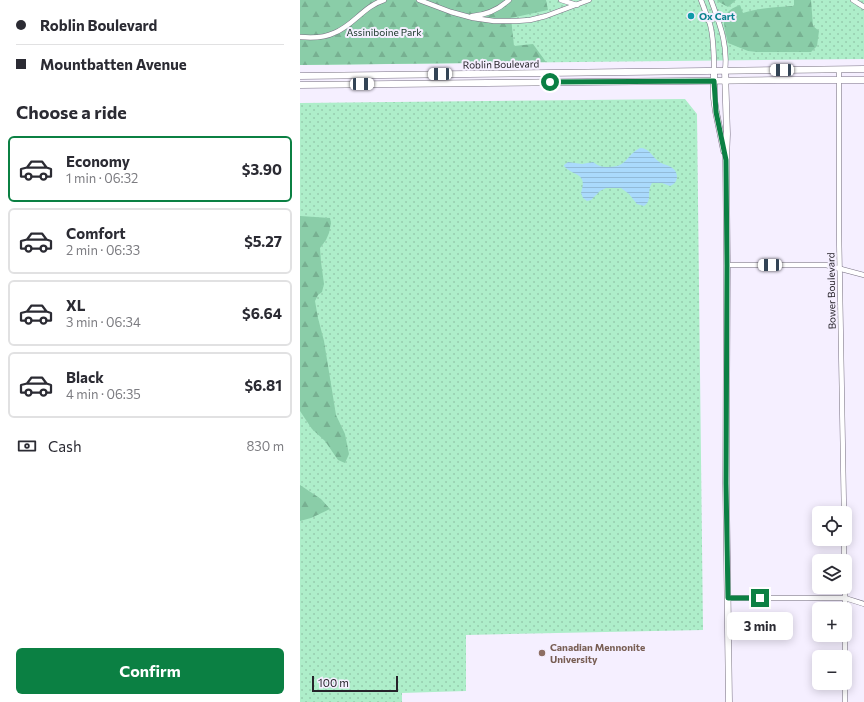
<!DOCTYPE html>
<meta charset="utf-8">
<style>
:root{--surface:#fff;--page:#f7f7f7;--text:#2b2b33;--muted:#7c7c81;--line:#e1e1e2;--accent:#0b8043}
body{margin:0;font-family:Commissioner,sans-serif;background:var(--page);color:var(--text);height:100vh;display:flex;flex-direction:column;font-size:15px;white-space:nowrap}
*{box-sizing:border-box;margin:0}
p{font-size:13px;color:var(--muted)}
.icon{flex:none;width:22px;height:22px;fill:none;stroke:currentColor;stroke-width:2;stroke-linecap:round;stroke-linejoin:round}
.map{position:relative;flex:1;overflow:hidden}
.side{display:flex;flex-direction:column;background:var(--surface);width:300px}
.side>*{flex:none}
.hud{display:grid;align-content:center;height:88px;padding:0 16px;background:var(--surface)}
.buttons{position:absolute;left:512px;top:506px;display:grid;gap:8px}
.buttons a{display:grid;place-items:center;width:40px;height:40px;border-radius:6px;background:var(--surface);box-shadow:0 2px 10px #0003;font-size:20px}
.scale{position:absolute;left:12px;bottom:10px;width:86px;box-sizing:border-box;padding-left:4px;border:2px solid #26232a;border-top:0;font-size:11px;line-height:14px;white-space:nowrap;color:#26232a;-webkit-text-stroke:3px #f5efff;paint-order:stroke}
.end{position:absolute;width:18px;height:18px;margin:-9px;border:5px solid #0b8043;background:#fff;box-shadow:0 0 0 2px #fff}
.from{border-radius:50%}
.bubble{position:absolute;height:28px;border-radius:6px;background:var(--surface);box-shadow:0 2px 10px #0003;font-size:13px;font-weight:700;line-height:28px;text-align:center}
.car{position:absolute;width:12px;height:24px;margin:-12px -6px;border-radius:5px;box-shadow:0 0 3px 1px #0007;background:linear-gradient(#fff 24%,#345 0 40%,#fff 0 76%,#345 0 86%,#fff 0)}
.hud b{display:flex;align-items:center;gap:14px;height:38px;font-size:15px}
.hud b+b{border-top:1px solid var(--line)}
.hud i{width:10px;height:10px;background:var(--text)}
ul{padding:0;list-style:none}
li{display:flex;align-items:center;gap:12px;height:66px;margin:0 8px 6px;padding:0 8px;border:2px solid var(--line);border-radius:6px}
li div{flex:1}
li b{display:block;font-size:15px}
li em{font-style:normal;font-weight:700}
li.active{border-color:var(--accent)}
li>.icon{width:36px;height:36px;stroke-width:1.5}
h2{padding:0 16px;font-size:18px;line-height:48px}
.pay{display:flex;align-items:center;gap:10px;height:44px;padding:0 16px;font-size:15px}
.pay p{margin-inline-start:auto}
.cta{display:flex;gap:8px;margin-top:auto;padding:8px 16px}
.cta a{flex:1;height:46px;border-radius:6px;background:var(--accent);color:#fff;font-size:16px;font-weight:700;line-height:46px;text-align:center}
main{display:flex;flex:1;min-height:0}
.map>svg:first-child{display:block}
</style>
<main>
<section class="side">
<div class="hud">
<b><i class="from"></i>Roblin Boulevard</b>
<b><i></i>Mountbatten Avenue</b>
</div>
<h2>Choose a ride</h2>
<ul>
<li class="active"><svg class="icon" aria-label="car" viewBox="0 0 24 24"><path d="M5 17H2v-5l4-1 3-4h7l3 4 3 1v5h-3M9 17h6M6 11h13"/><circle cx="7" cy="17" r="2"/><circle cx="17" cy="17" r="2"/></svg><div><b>Economy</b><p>1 min · 06:32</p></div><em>$3.90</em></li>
<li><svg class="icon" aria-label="car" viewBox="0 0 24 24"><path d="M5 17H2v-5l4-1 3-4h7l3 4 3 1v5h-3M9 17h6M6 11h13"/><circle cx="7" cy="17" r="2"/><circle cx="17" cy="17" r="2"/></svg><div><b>Comfort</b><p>2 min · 06:33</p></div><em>$5.27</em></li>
<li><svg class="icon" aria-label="car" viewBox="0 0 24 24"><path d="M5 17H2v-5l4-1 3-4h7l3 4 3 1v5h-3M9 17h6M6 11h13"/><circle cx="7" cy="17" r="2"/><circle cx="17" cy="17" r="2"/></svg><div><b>XL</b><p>3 min · 06:34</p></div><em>$6.64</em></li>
<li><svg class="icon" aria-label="car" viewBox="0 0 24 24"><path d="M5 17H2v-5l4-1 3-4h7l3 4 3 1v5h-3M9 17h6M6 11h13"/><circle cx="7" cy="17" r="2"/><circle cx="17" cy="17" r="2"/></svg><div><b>Black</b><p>4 min · 06:35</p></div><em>$6.81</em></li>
</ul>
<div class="pay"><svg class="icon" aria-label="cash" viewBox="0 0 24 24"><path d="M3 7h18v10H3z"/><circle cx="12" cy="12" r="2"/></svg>Cash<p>830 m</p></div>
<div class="cta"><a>Confirm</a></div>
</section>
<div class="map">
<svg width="564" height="702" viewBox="0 0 564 702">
<defs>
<pattern id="grass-dots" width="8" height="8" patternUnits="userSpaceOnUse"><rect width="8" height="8" fill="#aeeeca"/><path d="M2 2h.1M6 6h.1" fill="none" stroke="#96ccae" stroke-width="1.8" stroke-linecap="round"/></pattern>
<pattern id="forest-firs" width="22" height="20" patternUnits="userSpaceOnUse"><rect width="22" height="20" fill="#8acda8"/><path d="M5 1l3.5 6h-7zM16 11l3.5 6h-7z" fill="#77b091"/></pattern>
<pattern id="water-rules" width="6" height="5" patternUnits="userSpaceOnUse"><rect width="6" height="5" fill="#aadafc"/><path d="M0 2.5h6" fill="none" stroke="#92bbd8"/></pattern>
</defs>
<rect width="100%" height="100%" fill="#f5efff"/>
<g fill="url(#grass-dots)">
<path d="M0 0H564V59L0 65Z"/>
<path d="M385 99 397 114 403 630 166 635V691L102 693V702H0V103Z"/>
</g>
<g fill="url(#forest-firs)">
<path d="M0 0H246L248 10 211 18 214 46 233 44 246 62 0 65Z"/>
<path d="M417 0H436L428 7 419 2Z"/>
<path d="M494 0H511L513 26 519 31 517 46 511 52H457L448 51 428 43C424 25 418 13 440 5L443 13C460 8 477 7 494 6Z"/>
<path d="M0 216 30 218 31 223 29 233 26 240 20 248 21 262 24 284 22 292 18 295 15 301 18 318 24 341 36 415 45 434 49 454 45 463 38 460 25 441 12 429 0 411Z"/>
<path d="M0 485 21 499 30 509 11 518 0 521Z"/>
</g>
<path fill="url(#water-rules)" d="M340 148C349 148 351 155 358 161 364 166 376 165 377 176 377 181 375 184 370 186L362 183H352C346 192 353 200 344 206L337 204 329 194 321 188H306L300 191 291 200 287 201 283 198 281 193C288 172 274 177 264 166V165L268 162 282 164 293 162C298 166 302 167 308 167 328 167 325 156 340 148Z"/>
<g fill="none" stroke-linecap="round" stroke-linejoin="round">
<defs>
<g id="street">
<path d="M119 0 151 12 173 18 194 21H216L230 20 246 16 289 0"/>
<path d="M261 0 277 5"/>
<path d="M401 0C404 8 407 16 410 24 414 39 414 55 414 71"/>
<path d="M411 0C420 25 428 44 425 71"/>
<path d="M553 0 564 7"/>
<path d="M172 16C186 15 198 10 209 0"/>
<path d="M0 37C11 38 24 38 34 33 53 26 64 6 84 0"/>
<path d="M539 70V232L544 513"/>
<path d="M427 265H526L564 275"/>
<path d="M544 539V561"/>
<path d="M545 587V609"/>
<path d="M428 598H545L564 604"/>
<path d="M545 635V702"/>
</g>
<g id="secondary">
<path d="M414 71V98L416 112 424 151"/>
<path d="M425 71 427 134 426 160 427 265 426 483 429 702"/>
<path d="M0 76 564 69"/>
<path d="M0 85 476 80H564"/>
</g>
</defs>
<use href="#street" stroke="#766f80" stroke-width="5.5"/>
<use href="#secondary" stroke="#766f80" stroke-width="7"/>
<use href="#street" stroke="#fff" stroke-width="4.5"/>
<use href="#secondary" stroke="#fff" stroke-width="6"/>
</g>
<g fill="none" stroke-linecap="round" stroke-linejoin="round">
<path stroke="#0b8043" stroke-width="5" d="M250 82 414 81 416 112 426 160 427 265 426 483 428 598H460"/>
</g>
<circle fill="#0f9aa8" stroke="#f5efff" stroke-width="1.5" cx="391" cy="16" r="4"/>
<circle fill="#8d6e63" stroke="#f5efff" stroke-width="1.5" cx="242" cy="653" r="4"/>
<g text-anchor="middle" stroke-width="4" stroke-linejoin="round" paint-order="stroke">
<g font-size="10" font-weight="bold" fill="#0d838f" stroke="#f5efff" text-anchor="start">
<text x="399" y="20">Ox Cart</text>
</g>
<g font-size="10" fill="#143223" stroke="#f5efff">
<text x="84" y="36">Assiniboine Park</text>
</g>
<g font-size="10" fill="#26232a" stroke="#f5efff">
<text transform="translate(201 64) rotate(-1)" y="4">Roblin Boulevard</text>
<text transform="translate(531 291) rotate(-91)" y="4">Bower Boulevard</text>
</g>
<g font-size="10" font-weight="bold" fill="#785e54" stroke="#f5efff" text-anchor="start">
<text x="250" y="651">Canadian Mennonite<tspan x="250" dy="12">University</tspan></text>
</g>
</g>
</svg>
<div class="buttons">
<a><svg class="icon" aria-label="locate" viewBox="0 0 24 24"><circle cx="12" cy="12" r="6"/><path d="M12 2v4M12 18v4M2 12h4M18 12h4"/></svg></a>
<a><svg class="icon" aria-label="layers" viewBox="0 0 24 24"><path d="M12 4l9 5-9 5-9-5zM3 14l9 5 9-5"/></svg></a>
<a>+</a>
<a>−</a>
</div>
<div class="scale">100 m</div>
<i class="end from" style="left:250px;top:82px"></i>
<i class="end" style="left:460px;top:598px"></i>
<div class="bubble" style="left:427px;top:612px;width:66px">3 min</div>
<i class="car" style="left:482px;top:70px;rotate:270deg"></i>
<i class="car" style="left:140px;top:74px;rotate:269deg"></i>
<i class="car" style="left:62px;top:84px;rotate:89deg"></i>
<i class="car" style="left:470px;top:265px;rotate:270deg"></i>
</div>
</main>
